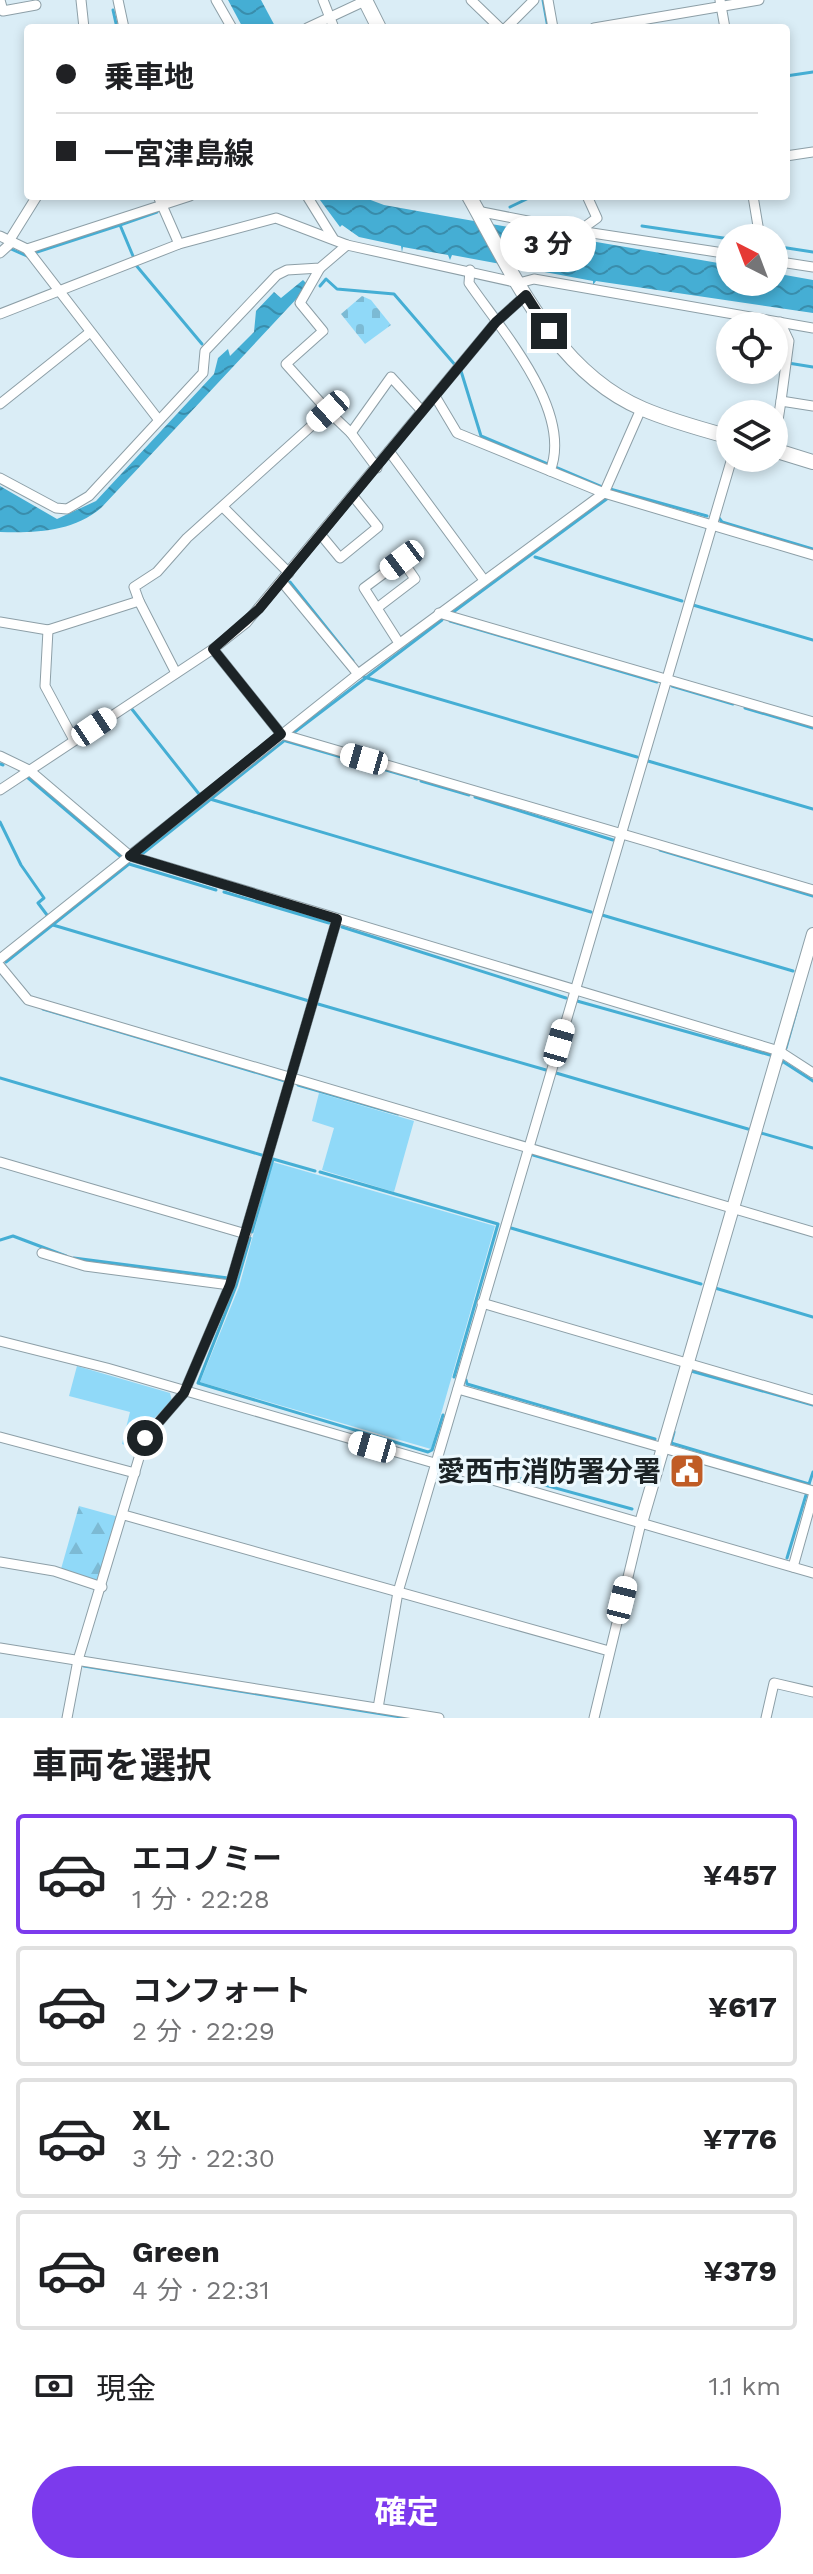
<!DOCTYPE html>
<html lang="ja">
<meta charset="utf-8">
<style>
:root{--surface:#fff;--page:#f6f6f6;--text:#202124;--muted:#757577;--line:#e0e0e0;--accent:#7c3aed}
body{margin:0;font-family:"Work Sans","Noto Sans JP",sans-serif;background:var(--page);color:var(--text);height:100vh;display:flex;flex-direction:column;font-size:30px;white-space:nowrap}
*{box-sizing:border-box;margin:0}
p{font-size:26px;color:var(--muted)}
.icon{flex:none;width:44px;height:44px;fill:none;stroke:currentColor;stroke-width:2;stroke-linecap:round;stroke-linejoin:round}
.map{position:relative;height:1718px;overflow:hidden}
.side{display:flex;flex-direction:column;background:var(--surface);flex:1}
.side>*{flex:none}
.guide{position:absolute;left:24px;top:24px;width:766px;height:176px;border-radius:8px;box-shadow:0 4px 12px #0003;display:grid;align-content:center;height:176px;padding:0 32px;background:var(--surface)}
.needle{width:52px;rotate:318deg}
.tools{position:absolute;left:716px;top:224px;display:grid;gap:16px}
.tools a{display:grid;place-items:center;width:72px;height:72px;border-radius:50%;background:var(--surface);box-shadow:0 4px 12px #0003;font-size:40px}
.end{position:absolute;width:36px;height:36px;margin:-18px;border:10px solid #1c2326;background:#fff;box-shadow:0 0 0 4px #fff}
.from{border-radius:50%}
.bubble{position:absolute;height:56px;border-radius:28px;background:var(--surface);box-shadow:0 4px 12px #0003;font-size:26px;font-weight:700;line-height:56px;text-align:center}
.car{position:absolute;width:24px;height:48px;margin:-24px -12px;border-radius:10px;box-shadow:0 0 6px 2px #0007;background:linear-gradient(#fff 24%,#345 0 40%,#fff 0 76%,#345 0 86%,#fff 0)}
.guide b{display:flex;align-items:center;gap:28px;height:76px;font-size:30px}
.guide b+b{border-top:2px solid var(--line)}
.guide i{width:20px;height:20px;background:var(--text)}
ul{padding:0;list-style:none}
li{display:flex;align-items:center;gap:24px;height:120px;margin:0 16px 12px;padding:0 16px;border:4px solid var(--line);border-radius:8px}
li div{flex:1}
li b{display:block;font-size:30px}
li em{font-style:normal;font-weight:700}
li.on{border-color:var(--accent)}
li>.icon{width:72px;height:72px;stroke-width:1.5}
h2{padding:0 32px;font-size:36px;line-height:96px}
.pay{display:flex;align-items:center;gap:20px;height:88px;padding:0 32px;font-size:30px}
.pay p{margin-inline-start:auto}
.cta{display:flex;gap:16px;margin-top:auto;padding:16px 32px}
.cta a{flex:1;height:92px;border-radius:48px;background:var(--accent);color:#fff;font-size:32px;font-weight:700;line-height:92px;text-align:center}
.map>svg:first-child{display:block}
</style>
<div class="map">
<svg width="813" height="1718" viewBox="0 0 813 1718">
<defs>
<pattern id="forest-firs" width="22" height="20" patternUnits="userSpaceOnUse" patternTransform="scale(2)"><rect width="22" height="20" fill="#90d9f8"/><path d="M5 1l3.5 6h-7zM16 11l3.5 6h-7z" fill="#7cbad4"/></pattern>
<pattern id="cemetery-stones" width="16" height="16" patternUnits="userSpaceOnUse" patternTransform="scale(2)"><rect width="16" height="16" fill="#90d9f8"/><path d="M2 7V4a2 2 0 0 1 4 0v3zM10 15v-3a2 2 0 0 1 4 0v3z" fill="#7cbad4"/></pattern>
<pattern id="water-waves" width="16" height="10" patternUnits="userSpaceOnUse" patternTransform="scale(2)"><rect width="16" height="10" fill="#45aed4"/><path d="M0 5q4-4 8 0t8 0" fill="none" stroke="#398dac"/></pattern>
</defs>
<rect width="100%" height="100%" fill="#daedf6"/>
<g fill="#90d9f8">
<path d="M319 1093 414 1121 394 1192 322 1170 334 1128 312 1121Z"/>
<path d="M273 1162 495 1226 431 1449 200 1382 239 1287Z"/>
<path d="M77 1366 170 1393 172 1401 145 1427 138 1449 122 1444 130 1412 69 1396Z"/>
</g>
<path fill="url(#forest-firs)" d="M79 1506 119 1517 96 1582 61 1569Z"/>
<path fill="url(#cemetery-stones)" d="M362 296 371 300 391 325 365 344 341 314Z"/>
<g fill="url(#water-waves)">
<path d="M228 0H261L276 28H243Z"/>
<path d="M317 196H360L384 205 451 217 730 265V282H774V273L813 280V313L596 281 593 285V281L452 255 450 260 448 255 403 247 402 252 401 246 359 237 342 225 340 227Z"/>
<path d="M303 280 306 283 301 294 101 508C72 532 36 533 0 532V486L57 519 96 501 214 374 218 358 228 349 230 356 254 332 256 311 274 292 281 298Z"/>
</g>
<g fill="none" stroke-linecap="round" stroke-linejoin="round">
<g stroke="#45aed4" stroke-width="3">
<path d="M543 0 548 28"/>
<path d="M113 10 117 28"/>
<path d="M786 76 813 72"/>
<path d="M510 207 533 196"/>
<path d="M120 225 157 212"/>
<path d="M642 226 730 239"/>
<path d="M774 246 813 252"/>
<path d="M11 249 27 256"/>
<path d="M37 252 120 225 133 256"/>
<path d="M135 264 202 344"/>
<path d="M320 286 326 279 337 289 394 294 456 366"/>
<path d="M788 363 813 367"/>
<path d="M461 371 481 436 550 465"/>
<path d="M555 467 602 487"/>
<path d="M610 489 707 516"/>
<path d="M719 518 722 522 813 549"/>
<path d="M535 557 682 601"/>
<path d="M290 582 353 661"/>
<path d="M693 605 813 640"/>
<path d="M452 613 608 498"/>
<path d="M450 621 657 682"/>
<path d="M364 677 637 757"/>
<path d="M672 686 733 704"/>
<path d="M131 708 199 794"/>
<path d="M745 708 813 728"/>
<path d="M292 734 442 620"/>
<path d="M286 741 417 779"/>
<path d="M648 761 813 809"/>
<path d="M0 764 3 765"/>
<path d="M27 777 120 856"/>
<path d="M421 781 469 795"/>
<path d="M475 797 613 840"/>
<path d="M210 799 591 912"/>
<path d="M0 822 21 865 44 898 38 903 47 915"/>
<path d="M660 850 813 896"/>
<path d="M142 854 285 740"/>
<path d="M224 892 329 923"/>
<path d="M602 915 793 971"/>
<path d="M53 925 309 1001"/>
<path d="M342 927 566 998"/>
<path d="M6 962 129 864 216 890"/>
<path d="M577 1001 770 1055"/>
<path d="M318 1004 546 1070"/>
<path d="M43 1009 285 1081"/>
<path d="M786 1048 798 1005"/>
<path d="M781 1064 782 1061 813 1081"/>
<path d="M556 1073 748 1129"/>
<path d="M0 1078 265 1156"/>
<path d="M298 1085 398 1114"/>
<path d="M761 1133 813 1148"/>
<path d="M533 1155 679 1197"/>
<path d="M320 1172 498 1224 454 1377"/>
<path d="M511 1228 701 1284"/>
<path d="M252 1232 273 1159 315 1171"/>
<path d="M250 1238 236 1286 198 1383 428 1452 432 1450 443 1415"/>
<path d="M0 1240 13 1236 66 1256"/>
<path d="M74 1258 228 1278"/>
<path d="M715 1288 813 1317"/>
<path d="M691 1371 813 1405"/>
<path d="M466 1380 467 1384 655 1439"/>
<path d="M674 1432 671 1443 809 1484"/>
<path d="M446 1458 632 1509"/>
<path d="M809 1484 813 1472"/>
<path d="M787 1558 806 1495"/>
<path d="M84 1666 407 1718"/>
</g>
<defs>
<g id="minor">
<path d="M0 0 3 11 36 5"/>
<path d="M81 0 84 28"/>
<path d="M118 0 124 28"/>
<path d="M216 0 232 28"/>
<path d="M323 0 334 28"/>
<path d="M471 0 500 28"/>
<path d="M548 0 553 28"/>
<path d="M720 0 725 28"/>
<path d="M307 28 367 0"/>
<path d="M506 28 534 0"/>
<path d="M594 28 759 0"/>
<path d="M786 156 813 152"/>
<path d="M158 196 179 244"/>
<path d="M307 196 333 238"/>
<path d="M753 196 760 238"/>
<path d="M477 211 579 231 730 254"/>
<path d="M579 231 597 218 587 196"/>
<path d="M0 236 27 249 158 419"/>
<path d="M9 241 37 196"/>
<path d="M27 249 190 196"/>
<path d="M0 253 11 243"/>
<path d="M774 261 813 267"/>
<path d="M320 268 300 303 323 331 286 364 328 411"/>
<path d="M470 270 469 283C501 330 574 411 550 471"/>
<path d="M0 314 179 244 276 218 347 245 519 283 534 279 813 328"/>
<path d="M780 322 789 341 781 401"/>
<path d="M435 396 457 433 604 493 813 555"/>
<path d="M0 404 89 333"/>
<path d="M351 433 391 377 422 411"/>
<path d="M774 446 781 401 813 406"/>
<path d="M389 451 484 580"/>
<path d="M0 478 56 508 67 509 89 496 203 373 205 351 277 275 287 270 320 268 347 245"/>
<path d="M223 507 289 573"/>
<path d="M321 535 340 558 378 527 353 496"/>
<path d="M282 582 358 674"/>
<path d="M139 601 176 673"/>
<path d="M377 608 415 579 402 560 364 588 399 643"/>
<path d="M439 613 813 722"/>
<path d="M0 622 48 630 139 601 134 587 157 572 187 538 328 411 351 433 377 468"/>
<path d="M48 630 45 686 74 740"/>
<path d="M213 649 281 734 813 890"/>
<path d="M0 756 29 770 130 856 779 1051 813 1073"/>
<path d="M0 790 213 649 246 623 496 322 526 295"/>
<path d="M0 959 358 674 604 493 641 409"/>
<path d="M0 966 28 1000 813 1232"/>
<path d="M0 1162 246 1234"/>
<path d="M42 1253 85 1266 230 1285"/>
<path d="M482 1303 813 1400"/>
<path d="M0 1341 107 1368 813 1573"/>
<path d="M458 1389 813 1491"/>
<path d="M0 1437 135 1473"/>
<path d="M124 1515 609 1651"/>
<path d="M0 1562 54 1571 102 1587"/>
<path d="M793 1567 813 1496"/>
<path d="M0 1648 439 1718"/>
<path d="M378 1708 398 1592 732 458"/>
<path d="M67 1718 78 1660 145 1438 184 1393 230 1285 337 919"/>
<path d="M594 1718 641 1523"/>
<path d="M766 1718 774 1683 813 1692"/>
</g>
<path id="tertiary" d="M641 1523 813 934"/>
<g id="secondary">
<path d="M365 0 379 28"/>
<path d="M469 196C513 274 555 372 643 409 671 421 701 429 730 437"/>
<path d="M774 450 813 462"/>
</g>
</defs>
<use href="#minor" stroke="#8d9fa7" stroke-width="11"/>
<use href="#tertiary" stroke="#8d9fa7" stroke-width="14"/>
<use href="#secondary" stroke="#8d9fa7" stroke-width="16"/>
<use href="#minor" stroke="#fff" stroke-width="9"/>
<use href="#tertiary" stroke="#fff" stroke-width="12"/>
<use href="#secondary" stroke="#fff" stroke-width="14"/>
</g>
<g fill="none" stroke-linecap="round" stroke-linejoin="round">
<path stroke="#1c2326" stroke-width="10" d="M145 1438 184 1393 230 1285 337 919 130 856 281 734 213 649 259 609 496 322 526 295 549 331"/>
</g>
<defs>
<symbol id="civic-square" viewBox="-11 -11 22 22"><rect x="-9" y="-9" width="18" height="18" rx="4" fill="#c05c26" stroke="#edf9fe"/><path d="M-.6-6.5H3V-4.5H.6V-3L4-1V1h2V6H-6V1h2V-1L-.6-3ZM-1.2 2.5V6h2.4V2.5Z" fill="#fff"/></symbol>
</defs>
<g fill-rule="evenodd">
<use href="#civic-square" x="667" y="1451" width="40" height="40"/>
</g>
<g text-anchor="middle" stroke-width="6" stroke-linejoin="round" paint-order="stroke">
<g font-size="28" font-weight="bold" fill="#1c2326" stroke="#edf9fe" text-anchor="end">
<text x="661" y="1481">愛西市消防署分署</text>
</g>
</g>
</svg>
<div class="tools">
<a><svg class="needle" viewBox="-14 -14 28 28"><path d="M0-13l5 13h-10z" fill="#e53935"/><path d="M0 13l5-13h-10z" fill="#757577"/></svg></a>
<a><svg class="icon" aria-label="locate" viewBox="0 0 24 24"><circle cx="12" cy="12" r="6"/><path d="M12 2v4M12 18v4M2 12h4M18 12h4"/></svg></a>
<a><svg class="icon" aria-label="layers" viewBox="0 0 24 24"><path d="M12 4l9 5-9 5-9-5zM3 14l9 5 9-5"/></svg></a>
</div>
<i class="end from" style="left:145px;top:1438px"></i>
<i class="end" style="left:549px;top:331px"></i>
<div class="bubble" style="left:500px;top:216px;width:96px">3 分</div>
<i class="car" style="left:328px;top:411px;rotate:228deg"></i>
<i class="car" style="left:402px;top:560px;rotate:233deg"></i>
<i class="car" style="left:94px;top:727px;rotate:56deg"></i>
<i class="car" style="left:364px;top:759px;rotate:286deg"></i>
<i class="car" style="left:559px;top:1043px;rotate:16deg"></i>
<i class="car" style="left:372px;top:1447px;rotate:286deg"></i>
<i class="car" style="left:622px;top:1600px;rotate:14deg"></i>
<div class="guide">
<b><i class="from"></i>乗車地</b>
<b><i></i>一宮津島線</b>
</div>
</div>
<section class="side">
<h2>車両を選択</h2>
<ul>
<li class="on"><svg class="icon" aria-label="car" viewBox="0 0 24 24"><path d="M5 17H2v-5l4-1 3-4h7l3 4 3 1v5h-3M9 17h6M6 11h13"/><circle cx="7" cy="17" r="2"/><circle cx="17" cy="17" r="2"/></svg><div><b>エコノミー</b><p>1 分 · 22:28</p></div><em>¥457</em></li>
<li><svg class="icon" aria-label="car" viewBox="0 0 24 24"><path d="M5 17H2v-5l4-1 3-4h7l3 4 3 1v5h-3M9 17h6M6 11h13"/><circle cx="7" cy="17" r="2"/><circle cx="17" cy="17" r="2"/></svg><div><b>コンフォート</b><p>2 分 · 22:29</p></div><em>¥617</em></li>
<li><svg class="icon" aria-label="car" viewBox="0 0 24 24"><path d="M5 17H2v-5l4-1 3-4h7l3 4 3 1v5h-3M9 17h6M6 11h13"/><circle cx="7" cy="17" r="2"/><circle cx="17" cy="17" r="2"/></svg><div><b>XL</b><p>3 分 · 22:30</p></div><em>¥776</em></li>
<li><svg class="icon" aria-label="car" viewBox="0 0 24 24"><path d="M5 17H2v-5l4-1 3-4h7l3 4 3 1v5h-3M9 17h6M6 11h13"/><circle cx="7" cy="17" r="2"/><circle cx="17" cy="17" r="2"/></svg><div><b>Green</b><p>4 分 · 22:31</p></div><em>¥379</em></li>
</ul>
<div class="pay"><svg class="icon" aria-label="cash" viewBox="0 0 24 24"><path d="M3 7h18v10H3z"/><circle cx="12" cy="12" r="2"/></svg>現金<p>1.1 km</p></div>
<div class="cta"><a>確定</a></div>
</section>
